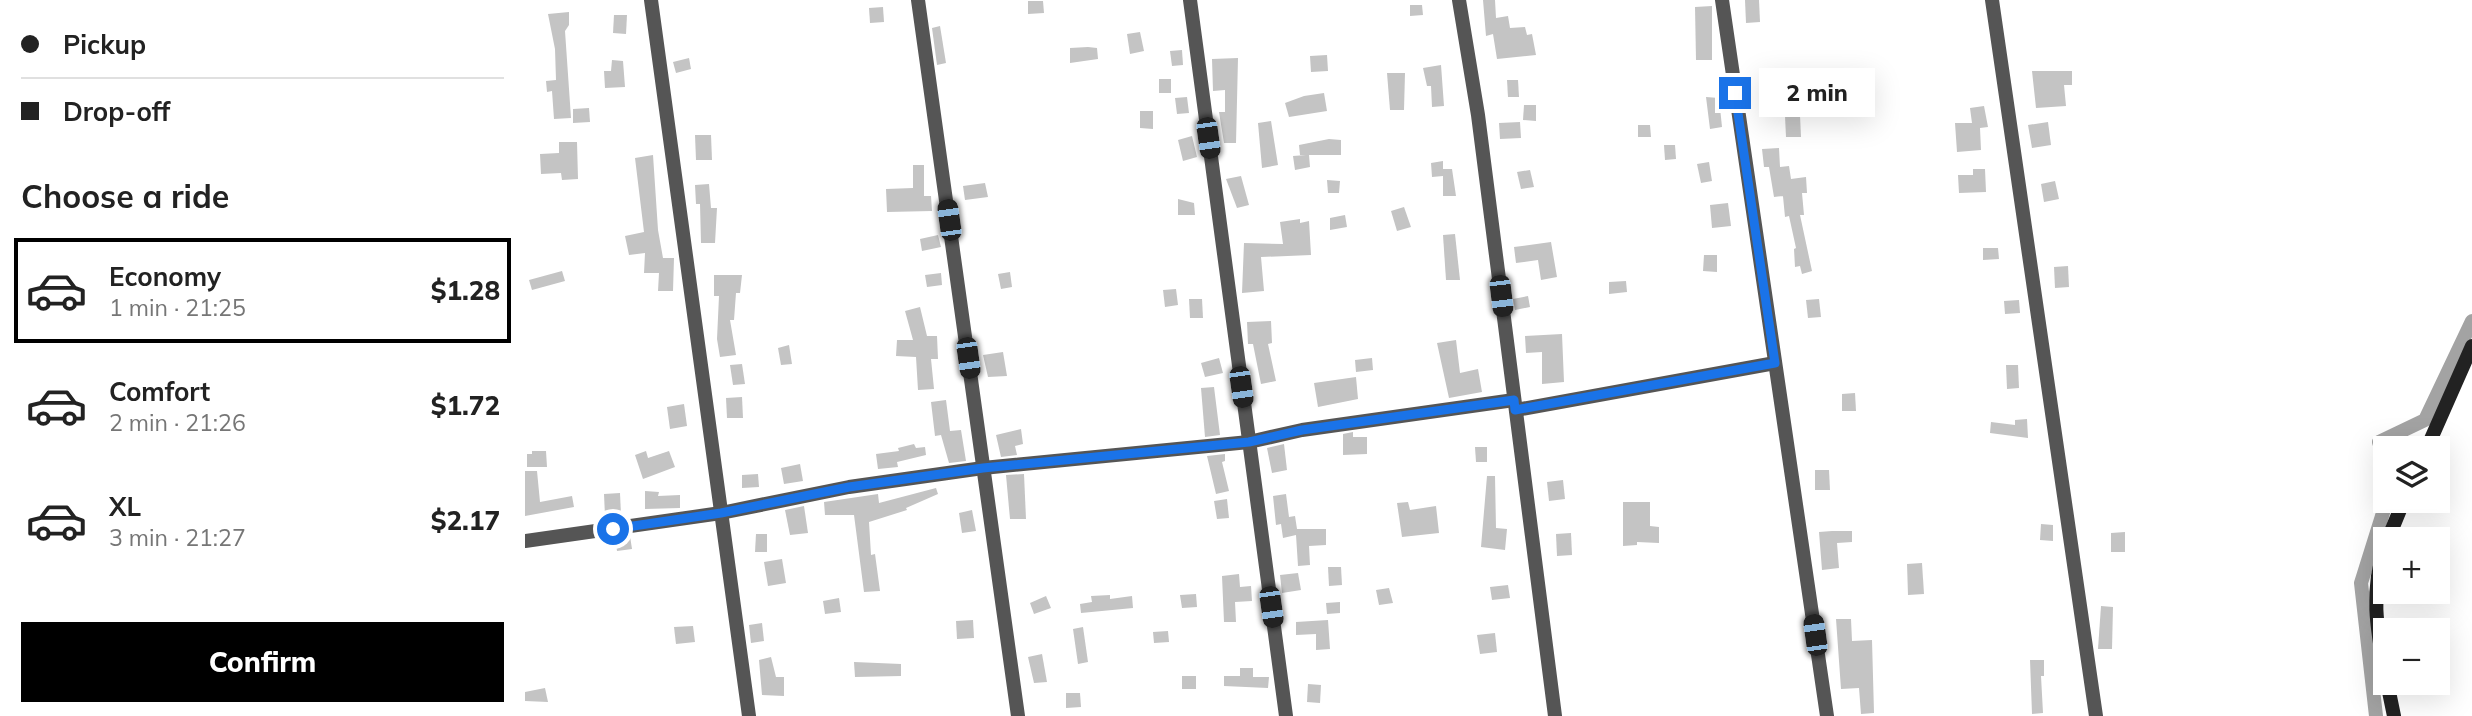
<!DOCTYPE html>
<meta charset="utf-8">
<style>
:root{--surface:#fff;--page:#f2f2f2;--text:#222;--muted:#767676;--line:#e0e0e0;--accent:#000}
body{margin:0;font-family:Mulish,sans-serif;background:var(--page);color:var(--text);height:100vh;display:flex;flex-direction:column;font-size:26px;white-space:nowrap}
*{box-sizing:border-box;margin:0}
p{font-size:23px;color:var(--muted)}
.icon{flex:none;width:38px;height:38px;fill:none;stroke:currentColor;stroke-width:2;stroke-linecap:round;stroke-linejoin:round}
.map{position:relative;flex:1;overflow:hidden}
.drawer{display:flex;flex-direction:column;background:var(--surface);width:525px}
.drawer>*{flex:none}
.guide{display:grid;align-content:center;height:154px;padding:0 21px;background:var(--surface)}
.buttons{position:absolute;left:1848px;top:436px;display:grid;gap:14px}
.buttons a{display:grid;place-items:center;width:77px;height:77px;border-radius:0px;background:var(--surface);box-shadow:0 7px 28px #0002;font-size:35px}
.end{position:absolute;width:32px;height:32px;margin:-16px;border:9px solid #1a73e8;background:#fff;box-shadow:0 0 0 4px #fff}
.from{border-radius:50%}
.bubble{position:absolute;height:49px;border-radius:0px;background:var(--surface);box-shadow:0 7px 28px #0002;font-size:23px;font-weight:800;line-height:49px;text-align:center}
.car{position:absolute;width:21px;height:42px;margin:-21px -10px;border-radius:9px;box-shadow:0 0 5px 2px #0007;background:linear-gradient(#222 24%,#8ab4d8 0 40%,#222 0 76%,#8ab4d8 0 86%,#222 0)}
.guide b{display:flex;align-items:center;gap:24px;height:66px;font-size:26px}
.guide b+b{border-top:2px solid var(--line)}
.guide i{width:18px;height:18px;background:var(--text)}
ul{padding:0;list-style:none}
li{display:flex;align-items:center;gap:21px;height:105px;margin:0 14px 10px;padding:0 7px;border:4px solid transparent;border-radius:0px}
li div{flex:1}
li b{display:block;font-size:26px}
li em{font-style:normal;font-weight:800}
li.on{border-color:var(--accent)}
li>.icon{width:63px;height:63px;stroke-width:1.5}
h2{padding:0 21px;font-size:32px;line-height:84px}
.action{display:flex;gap:14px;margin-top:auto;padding:14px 21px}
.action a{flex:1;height:80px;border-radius:0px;background:var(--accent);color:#fff;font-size:28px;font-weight:800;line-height:80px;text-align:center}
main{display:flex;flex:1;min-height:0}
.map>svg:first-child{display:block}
</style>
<main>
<section class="drawer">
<div class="guide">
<b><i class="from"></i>Pickup</b>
<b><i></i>Drop-off</b>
</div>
<h2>Choose a ride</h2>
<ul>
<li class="on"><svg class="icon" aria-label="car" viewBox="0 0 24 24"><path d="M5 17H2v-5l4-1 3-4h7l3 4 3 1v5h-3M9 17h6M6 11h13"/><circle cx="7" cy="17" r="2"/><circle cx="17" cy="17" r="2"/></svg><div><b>Economy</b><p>1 min · 21:25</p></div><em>$1.28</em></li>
<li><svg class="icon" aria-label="car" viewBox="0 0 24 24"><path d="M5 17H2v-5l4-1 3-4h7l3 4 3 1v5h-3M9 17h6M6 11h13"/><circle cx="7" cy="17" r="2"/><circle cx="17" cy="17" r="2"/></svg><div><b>Comfort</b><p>2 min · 21:26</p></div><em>$1.72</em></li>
<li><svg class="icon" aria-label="car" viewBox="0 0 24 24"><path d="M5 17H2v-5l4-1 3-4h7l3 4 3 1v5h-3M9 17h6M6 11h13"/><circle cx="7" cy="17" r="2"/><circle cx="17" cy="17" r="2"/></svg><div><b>XL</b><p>3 min · 21:27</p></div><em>$2.17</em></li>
</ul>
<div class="action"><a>Confirm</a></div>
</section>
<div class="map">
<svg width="1947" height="716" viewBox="0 0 1947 716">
<rect width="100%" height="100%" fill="#fff"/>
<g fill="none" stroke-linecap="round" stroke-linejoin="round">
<g stroke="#a3a3a3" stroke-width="14">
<path d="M1860 460 1854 442 1900 420 1947 321"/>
<path d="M1851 716 1836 583 1862 500"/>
</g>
</g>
<g fill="#c4c4c4">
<path d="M958 0H970L971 18 983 16 985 28 1000 27 1002 35 1007 34 1011 55 972 59 968 34 961 36Z"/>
<path d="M1220 0H1234L1235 22 1221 23Z"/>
<path d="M503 1H518L519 13 503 14Z"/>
<path d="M885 5H897L898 15 885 16Z"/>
<path d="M1187 6V60H1171L1170 7Z"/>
<path d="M358 7 359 22 345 23 344 8Z"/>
<path d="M44 12V25L40 31 46 118 29 119 27 91 22 92 21 81 31 80 30 49 23 14Z"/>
<path d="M89 15H102L101 34 88 33Z"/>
<path d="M415 26 421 63 412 65 407 28Z"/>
<path d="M615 32 619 51 605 54 602 34Z"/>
<path d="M563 47 572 48 573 59 545 63V48Z"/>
<path d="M657 50 658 65 647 66 645 51Z"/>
<path d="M802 55 803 71 786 72 785 56Z"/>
<path d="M164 58 166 69 151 73 148 62Z"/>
<path d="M713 58 711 143H699L694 112H700V90L688 91 687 59Z"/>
<path d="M87 60 98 61 100 87 80 88 79 71H86Z"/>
<path d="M916 65 919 106 907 107 906 86H902L898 68Z"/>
<path d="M1507 71H1547V85H1539L1541 106 1511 108Z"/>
<path d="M862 73H880L879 110H865Z"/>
<rect x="634" y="79" width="12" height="14"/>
<path d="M1243 79 1254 80 1253 95 1242 94Z"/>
<path d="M982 80H993L994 97H983Z"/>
<path d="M799 93 802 111 764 117 760 103 779 96Z"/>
<path d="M662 97 664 113 652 114 650 98Z"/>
<path d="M1181 97 1194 98 1197 127 1185 129Z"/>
<path d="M999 105H1011V121L998 120Z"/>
<path d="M1459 106 1463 127 1455 128 1456 150 1432 152 1430 123H1447L1445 108Z"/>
<path d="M64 108 65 122 48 123V109Z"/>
<path d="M615 111H628V129L615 128Z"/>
<path d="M1275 115 1276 137H1261L1260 116Z"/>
<path d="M746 121 753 165 737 168 733 123Z"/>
<path d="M995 122 996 138 975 139 974 123Z"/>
<path d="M1523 122 1526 145 1507 148 1503 125Z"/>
<path d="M1113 125H1125L1126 137H1113Z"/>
<path d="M170 135H186L187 160H171Z"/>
<path d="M667 136 672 157 658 161 653 140Z"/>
<path d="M804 139 816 140V155H784L785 167 770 170 768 156 781 155H775L774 145Z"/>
<path d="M34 142H52L53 179 37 180 36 173 16 174 15 154 34 153Z"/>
<path d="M1139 145H1150L1151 159 1140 160Z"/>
<path d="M1254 148 1255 167 1264 166 1266 179 1281 177 1282 193H1277L1279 215H1275L1287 271 1277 274 1275 266 1270 267 1269 249 1271 248 1264 216 1260 217 1257 186 1258 196 1249 197 1244 167H1239L1237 149Z"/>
<path d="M128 155 133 230 138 258H149L148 291H133L134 273H119L120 253 104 255 100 236 119 232 110 158Z"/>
<path d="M918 161V169H927L931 196H918V176L907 177 906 163Z"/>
<path d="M1184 162 1187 181 1176 183 1172 164Z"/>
<path d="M388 165H399V196H406L407 211 362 212 361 189 388 188Z"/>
<path d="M1448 169H1460L1461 192 1434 193 1433 175H1448Z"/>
<path d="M1005 170 1009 187 996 189 992 172Z"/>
<path d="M716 176 724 205 712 208 701 179Z"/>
<path d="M802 180 815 181 814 193H803Z"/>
<path d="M1530 181 1534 199 1519 202 1516 184Z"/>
<path d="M460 183 463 197 440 200 438 186Z"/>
<path d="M184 184 186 208H192L190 243H176L175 204H171L170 185Z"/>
<path d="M653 199 669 203 670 215H653Z"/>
<path d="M1203 203 1206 226 1187 228 1185 205Z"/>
<path d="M879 207 886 227 872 231 866 211Z"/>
<path d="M820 215 822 227 805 230V218Z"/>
<path d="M775 219V223L784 221 786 255 736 257 739 291 717 293 719 243 758 244 755 222Z"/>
<path d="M930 234 935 280H921L918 235Z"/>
<path d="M413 235 416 247 397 251 395 239Z"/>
<path d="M1026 242 1032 277 1016 280 1013 260 991 263 989 247Z"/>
<path d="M1458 248H1473L1474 259 1458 260Z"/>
<path d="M1179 255H1192V272L1178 271Z"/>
<path d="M1543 266 1544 287 1530 288 1529 267Z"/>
<path d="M37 271 40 281 7 290 4 280Z"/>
<path d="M485 272 487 287 476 289 473 274Z"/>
<path d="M416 273 417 285 402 287 400 275Z"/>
<path d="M189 275H217L215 293H211L209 320H205L211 355 195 357 192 339 194 296H189Z"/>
<path d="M1101 281 1102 292 1084 294V282Z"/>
<path d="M651 289 653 305 640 307 638 290Z"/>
<path d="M1003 296 1005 307 990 310 988 299Z"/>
<path d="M664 299H677L678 318H665Z"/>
<path d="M1294 299 1296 317 1283 318 1281 300Z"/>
<path d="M1494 300 1495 313 1480 314 1479 301Z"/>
<path d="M395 307 402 336H412L413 359H406L409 389 393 390 391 357 371 356 372 340H388L380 311Z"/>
<path d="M746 321 747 343 743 344 751 381 736 384 728 344H723L722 322Z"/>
<path d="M1037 334 1039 382 1017 384V352L1001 353 1000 336Z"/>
<path d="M931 340 935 373 953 369 957 392 924 398 912 343Z"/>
<path d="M264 345 267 364 256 365 253 348Z"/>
<path d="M478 352 482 376 463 377 458 355Z"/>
<path d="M694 358 698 373 680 377 676 363Z"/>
<path d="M847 358 848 370 831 372 830 360Z"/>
<path d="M217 364 220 384 208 385 205 365Z"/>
<path d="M1481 365H1493L1494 388 1482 389Z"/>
<path d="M831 377 833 399 793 407 789 383Z"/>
<path d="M689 387 695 435 680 437 676 388Z"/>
<path d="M1330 393 1331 411H1317V394Z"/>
<path d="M217 397 218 418H202L201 398Z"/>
<path d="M421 400 425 431 436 430 441 461 424 463 416 435 410 436 406 402Z"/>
<path d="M159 404 162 426 145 429 142 407Z"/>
<path d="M1502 419 1503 438 1465 433 1466 422 1490 425V420Z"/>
<path d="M496 429 498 444 490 446 492 455 476 457 471 435Z"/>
<path d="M828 432V437H842V454L818 455V434Z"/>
<path d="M389 444 391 448 400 447 401 455 372 462 373 467 353 469 351 454 374 451 373 448Z"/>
<path d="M759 444 762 470 747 473 742 448Z"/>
<path d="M950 447H962V462H951Z"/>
<path d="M7 451H21L22 467H2V454H7Z"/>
<path d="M121 451 123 458 144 451 150 467 118 479 110 455Z"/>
<path d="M700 454V461L697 462 704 491 691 494 682 456Z"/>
<path d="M275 464 278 481 259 484 256 468Z"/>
<path d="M1290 470H1304L1305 490H1290Z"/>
<path d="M0 471H12L15 502 47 496 49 507 0 516Z"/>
<path d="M233 474 234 487 217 488V475Z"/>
<path d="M499 474 501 519H485L481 475Z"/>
<path d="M962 476H970L971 528 982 529 980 550 956 547Z"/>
<path d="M1038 480 1040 499 1024 501 1022 482Z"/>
<path d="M411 488 413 494 381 508 382 510 344 522 346 555 350 554 355 591 339 592 329 515H300L299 502 353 494 354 503Z"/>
<path d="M120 491 134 492 133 496 155 495V508L120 509Z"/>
<path d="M95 493 96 515 80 516 79 494Z"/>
<path d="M761 494 764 517 770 516 772 529H801V545L784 546 785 565 773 566 771 535 758 538 756 524 751 525 748 496Z"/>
<path d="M702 499 704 518 692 519 689 501Z"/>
<path d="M883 502 885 510 911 506 914 533 877 537 872 503Z"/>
<path d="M1098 502H1125V526L1134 527V543L1112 542V545L1098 546Z"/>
<path d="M279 506 283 533 265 535 260 510Z"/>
<path d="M447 510 451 531 437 533 434 513Z"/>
<path d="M1516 524 1528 525V541L1515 540Z"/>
<path d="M1307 531H1327V542L1312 543 1314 568 1297 570 1294 532Z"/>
<path d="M1600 532V552H1586V533Z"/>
<path d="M1046 533 1047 555 1032 556 1031 534Z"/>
<path d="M231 534H242V552H230Z"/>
<path d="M105 536 107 549 92 551 90 538Z"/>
<path d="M257 559 261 583 243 586 239 562Z"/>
<path d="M1397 563 1399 594 1383 595 1382 564Z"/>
<path d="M803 567H816L817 585 804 586Z"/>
<path d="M773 573 776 590 757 593 755 575Z"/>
<path d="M714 574 715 587 726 586 727 601 710 602 711 622H699L697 576Z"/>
<path d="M983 585 985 598 967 600 965 587Z"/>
<path d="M864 588 868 603 854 605 851 590Z"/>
<path d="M671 594 672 607 657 608 655 595Z"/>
<path d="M585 595V599L607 596 608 608 556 613 555 604 567 602 566 596Z"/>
<path d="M521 596 526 608 509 614 505 603Z"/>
<path d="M314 598 316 612 300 614 298 601Z"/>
<path d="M815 602V613L802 614 801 603Z"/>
<path d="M1576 606 1588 607 1587 649H1573Z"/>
<path d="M1311 619H1326L1327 641 1347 640 1349 713 1336 714 1334 688 1316 689Z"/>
<path d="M448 620 449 638 432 639 431 621Z"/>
<path d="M803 620 805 649 791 650V634L771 635V622Z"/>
<path d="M237 623 239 641 226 643 224 625Z"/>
<path d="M168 626 170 642 151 644 149 627Z"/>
<path d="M558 627 563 662 553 664 548 629Z"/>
<path d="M643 631 644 642 629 643 628 632Z"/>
<path d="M970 633 972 652 955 654 952 635Z"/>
<path d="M517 654 522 682 509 683 503 657Z"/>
<path d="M246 657 251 677H259V696L237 695 234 660Z"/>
<path d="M1505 660H1519V676H1516L1518 713 1507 714Z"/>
<path d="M329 662 376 664V676L330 677Z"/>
<path d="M715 668H728V677H744L743 688 699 686V676H715Z"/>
<rect x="657" y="676" width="14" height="13"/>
<path d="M783 684 796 685 795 703 782 702Z"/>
<path d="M20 688 23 702 0 701V692Z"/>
<path d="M541 693H555L556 707 541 708Z"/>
</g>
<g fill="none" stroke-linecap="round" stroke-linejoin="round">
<g stroke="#555" stroke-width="14">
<path d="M126 0 224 716"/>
<path d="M393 0 493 716"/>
<path d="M665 0 761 716"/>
<path d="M934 0 953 115 1030 716"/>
<path d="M1197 0 1302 716"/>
<path d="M1467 0 1571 716"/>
<path d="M991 410 1250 363"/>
<path d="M0 541 196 513 324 487 458 468 724 442 777 430 989 400"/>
</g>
<g stroke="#222" stroke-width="14">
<path d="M1902 448 1947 346"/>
<path d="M1863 539 1879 500"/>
<path d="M1860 548C1845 589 1852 630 1860 672"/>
<path d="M1862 682 1869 716"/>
</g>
</g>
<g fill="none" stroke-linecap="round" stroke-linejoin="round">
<path stroke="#1a73e8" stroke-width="9" d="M88 529 196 513 324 487 458 468 724 442 777 430 989 400 990 410 1250 363 1210 93"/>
</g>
</svg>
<div class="buttons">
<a><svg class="icon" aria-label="layers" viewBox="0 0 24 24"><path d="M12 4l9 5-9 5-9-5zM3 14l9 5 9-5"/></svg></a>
<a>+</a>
<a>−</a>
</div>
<i class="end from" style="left:88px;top:529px"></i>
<i class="end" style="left:1210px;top:93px"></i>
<div class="bubble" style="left:1234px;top:68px;width:116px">2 min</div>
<i class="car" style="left:683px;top:138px;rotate:172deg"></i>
<i class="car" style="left:424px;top:220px;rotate:352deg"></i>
<i class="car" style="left:976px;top:296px;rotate:173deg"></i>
<i class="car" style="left:443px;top:358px;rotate:172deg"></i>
<i class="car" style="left:716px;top:387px;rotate:172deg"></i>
<i class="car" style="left:746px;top:607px;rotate:172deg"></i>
<i class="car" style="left:1290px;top:635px;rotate:352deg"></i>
</div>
</main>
